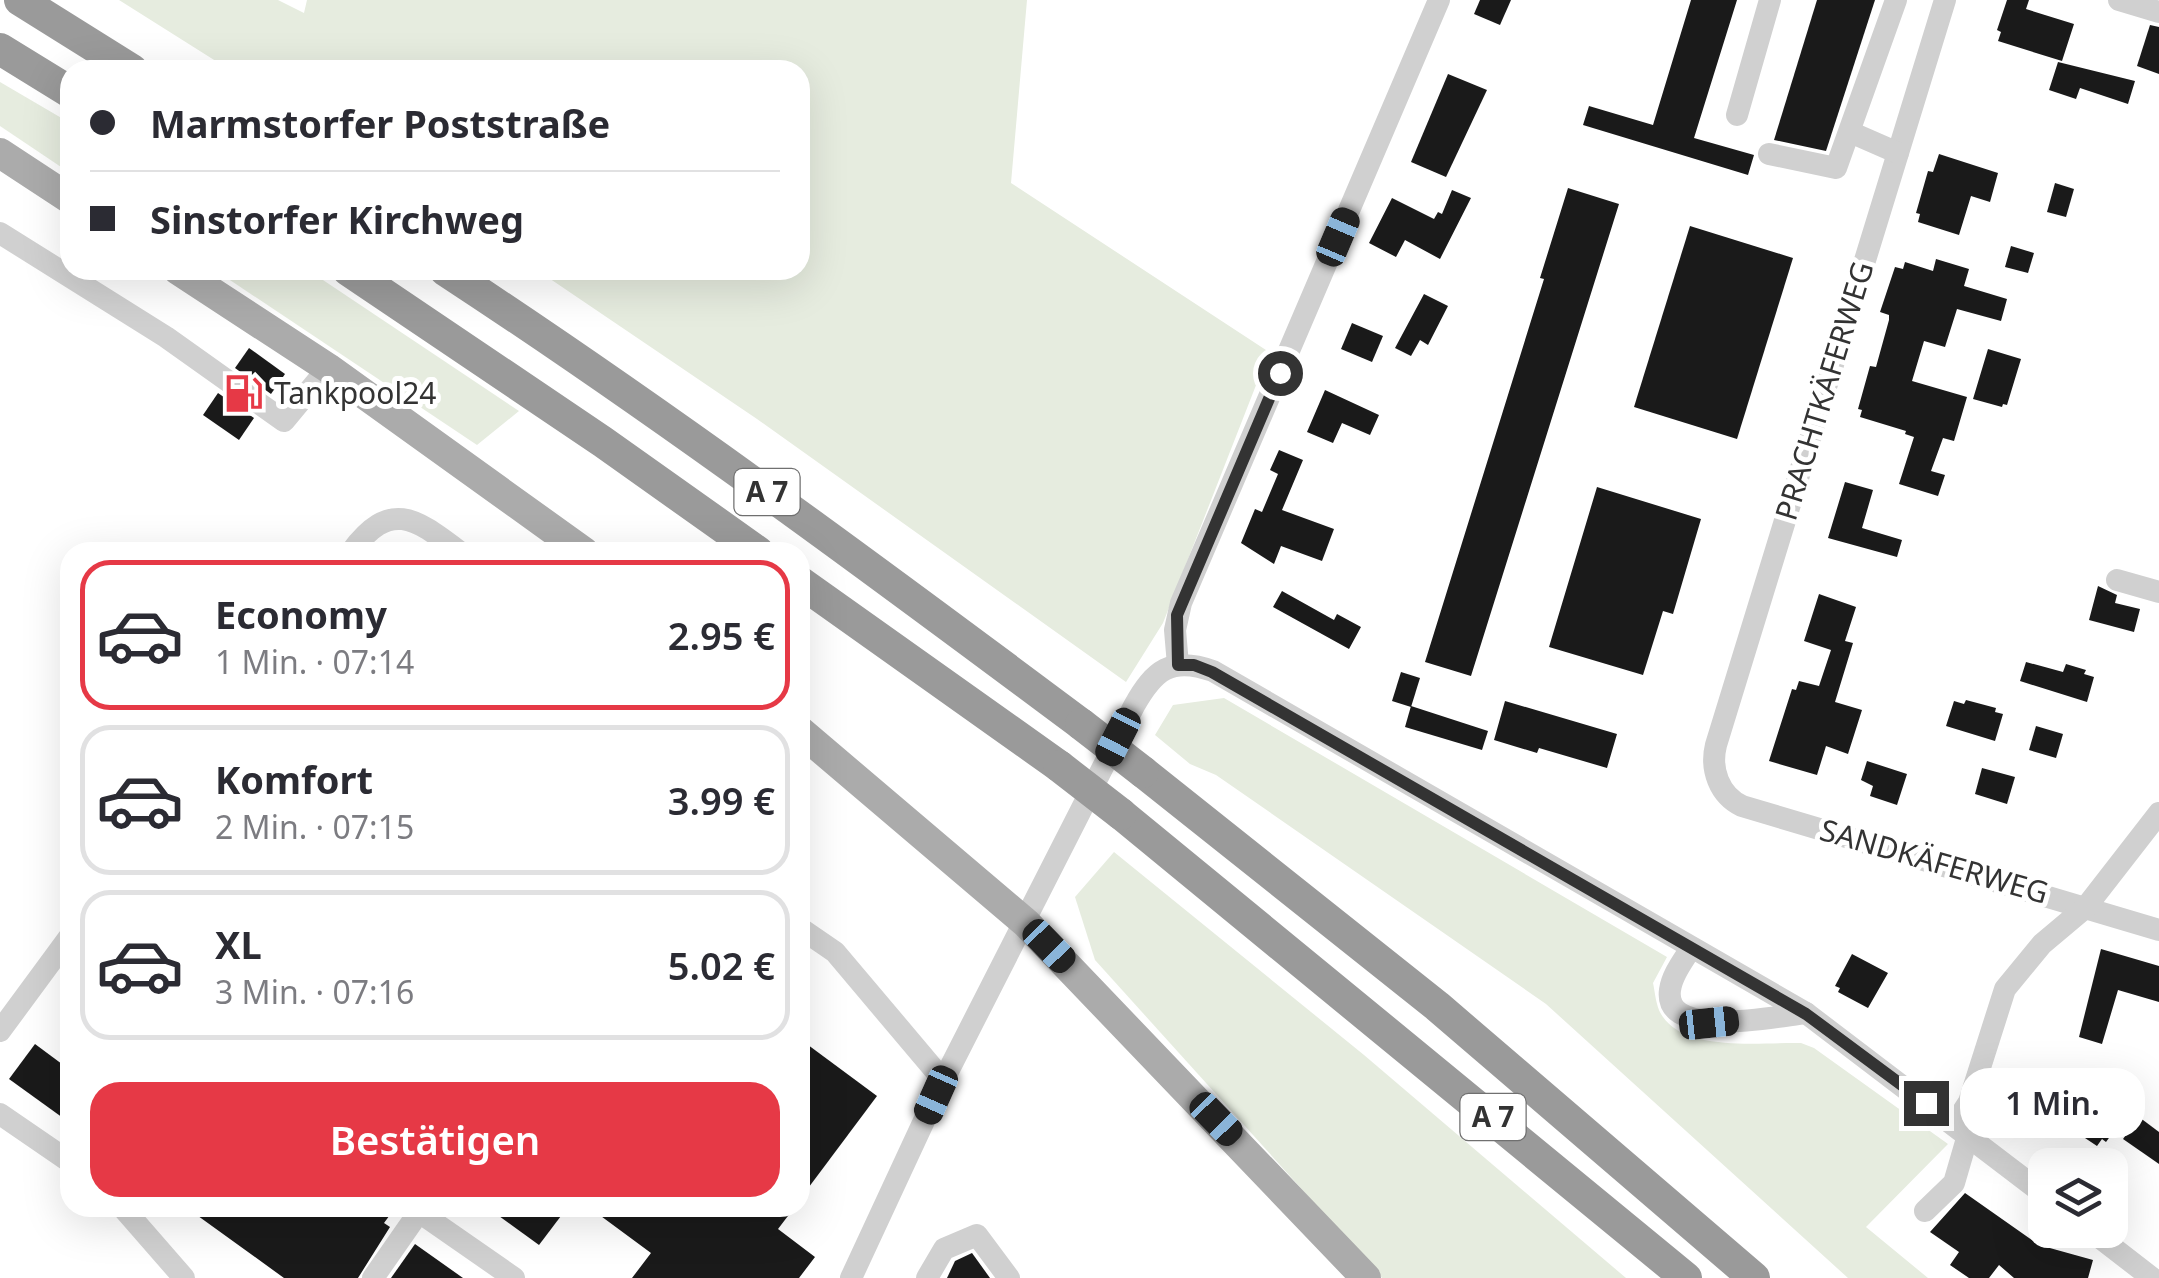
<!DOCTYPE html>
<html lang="de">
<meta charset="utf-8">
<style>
:root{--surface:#fff;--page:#f2f2f3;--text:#2b2b33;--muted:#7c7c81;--line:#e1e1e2;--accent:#e63946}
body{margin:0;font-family:"Noto Sans",sans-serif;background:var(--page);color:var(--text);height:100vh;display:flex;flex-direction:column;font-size:38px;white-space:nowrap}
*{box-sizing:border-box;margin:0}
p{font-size:32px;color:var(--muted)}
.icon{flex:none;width:55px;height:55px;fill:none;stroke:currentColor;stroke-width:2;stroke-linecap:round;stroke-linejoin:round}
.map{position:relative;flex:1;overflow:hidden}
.panel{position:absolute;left:60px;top:542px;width:750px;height:675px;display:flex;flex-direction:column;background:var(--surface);border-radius:30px;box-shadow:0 10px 40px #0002}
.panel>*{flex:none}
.hud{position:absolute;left:60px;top:60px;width:750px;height:220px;border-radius:30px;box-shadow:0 10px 40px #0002;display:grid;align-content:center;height:220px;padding:0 30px;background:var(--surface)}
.buttons{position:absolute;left:2028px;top:1148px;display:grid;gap:20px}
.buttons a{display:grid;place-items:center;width:100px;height:100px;border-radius:20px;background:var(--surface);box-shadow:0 10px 40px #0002;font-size:50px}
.end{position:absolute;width:45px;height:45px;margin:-22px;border:12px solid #333;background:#fff;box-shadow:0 0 0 5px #fff}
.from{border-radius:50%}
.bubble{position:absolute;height:70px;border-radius:30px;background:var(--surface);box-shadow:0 10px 40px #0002;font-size:32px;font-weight:600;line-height:70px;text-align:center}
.car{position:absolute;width:30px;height:60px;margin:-30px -15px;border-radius:12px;box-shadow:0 0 8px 2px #0007;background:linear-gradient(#222 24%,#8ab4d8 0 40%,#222 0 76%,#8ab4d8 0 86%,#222 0)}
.hud b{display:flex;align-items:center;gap:35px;height:95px;font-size:38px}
.hud b+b{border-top:2px solid var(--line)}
.hud i{width:25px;height:25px;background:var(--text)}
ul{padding:18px 0 0;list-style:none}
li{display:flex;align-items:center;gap:30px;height:150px;margin:0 20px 15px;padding:0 10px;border:5px solid var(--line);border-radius:30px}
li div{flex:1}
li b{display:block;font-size:38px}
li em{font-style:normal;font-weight:600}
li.active{border-color:var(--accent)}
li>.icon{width:90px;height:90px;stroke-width:1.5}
.action{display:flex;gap:20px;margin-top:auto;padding:20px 30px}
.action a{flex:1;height:115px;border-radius:30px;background:var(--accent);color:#fff;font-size:40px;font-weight:600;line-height:115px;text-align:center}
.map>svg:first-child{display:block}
</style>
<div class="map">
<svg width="2159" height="1278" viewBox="0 0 2159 1278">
<rect width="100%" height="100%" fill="#fff"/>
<g fill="#e6ecdf">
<path d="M119 0H278L304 13 307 0H1027L1011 183 1269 352 1163 623 1126 682 757 419 537 270H800V70H230Z"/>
<path d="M0 82 70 123V173L0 126Z"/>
<path d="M215 270H308L519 411 477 445Z"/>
<path d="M1224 698 1667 957 1653 983C1655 992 1656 1006 1661 1014 1684 1053 1761 1042 1801 1043L1814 1048 1948 1144 1866 1227 1928 1278H1848L1546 1004 1216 775 1190 764 1155 735 1173 705Z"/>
<path d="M1114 852 1364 1055 1626 1278H1382L1095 960 1075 897Z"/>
</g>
<g fill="#1a1a1a">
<path d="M1480 0H1511L1500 25 1474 14Z"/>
<path d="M1691 0H1737L1694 138 1754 155 1748 175 1583 125 1589 106 1653 125Z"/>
<path d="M1817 0H1875L1826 151 1774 140Z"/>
<path d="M2007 0H2029L2026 9 2074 24 2062 61 1998 41 2001 32 1997 30Z"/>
<path d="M2150 25 2159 27V74L2137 66Z"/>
<path d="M2058 62 2135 81 2128 104 2080 88 2076 99 2049 90Z"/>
<path d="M1448 74 1487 90 1446 177 1411 162Z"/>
<path d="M1939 154 1998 173 1990 202 1971 196 1959 235 1918 222 1920 214 1916 213 1928 171 1933 172Z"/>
<path d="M2055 183 2074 189 2066 217 2047 212Z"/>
<path d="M1568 188 1619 204 1471 676 1425 662 1544 279 1540 278Z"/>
<path d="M1452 190 1471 198 1440 259 1405 240 1396 257 1369 243 1392 198 1434 219 1438 212 1442 214Z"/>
<path d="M1690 226 1793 258 1737 439 1634 407Z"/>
<path d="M2011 246 2034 253 2028 273 2005 267Z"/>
<path d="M1936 259 1969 269 1964 286 2007 299 2001 321 1957 309 1945 347 1924 341 1912 381 1967 397 1954 441 1943 438 1931 471 1945 475 1938 496 1899 484 1914 437 1905 434 1906 431 1860 417 1862 410 1858 409 1870 366 1876 367 1889 320V315L1880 312 1895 267 1903 269 1905 262 1933 271Z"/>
<path d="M1424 294 1448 306 1428 345 1420 340 1411 356 1395 348Z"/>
<path d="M1352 323 1383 336 1372 362 1341 349Z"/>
<path d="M249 348 285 374 271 394 235 368Z"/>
<path d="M1988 349 2021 359 2007 405 2003 404 2002 407 1973 399Z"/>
<path d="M1325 390 1379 415 1370 435 1342 423 1333 443 1307 432Z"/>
<path d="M218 393 254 418 239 440 203 415Z"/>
<path d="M1279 450 1303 460 1282 510 1334 529 1322 561 1281 546 1274 564 1241 543 1255 509 1262 512 1278 474 1270 470Z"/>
<path d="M1845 482 1873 490 1862 528 1902 540 1897 557 1828 538Z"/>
<path d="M1597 487 1701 519 1673 614 1663 611 1643 675 1549 647Z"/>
<path d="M2098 586 2117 595 2115 603 2140 609 2134 632 2089 620Z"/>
<path d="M1282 591 1334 620 1337 614 1361 627 1349 649 1273 607Z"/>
<path d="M1819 594 1856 607 1845 641 1853 643 1835 702 1862 710 1848 754 1826 746 1817 775 1769 761 1792 689 1796 690 1799 681 1819 686 1831 650 1804 641Z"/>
<path d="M2026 662 2063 672 2066 664 2086 670 2084 674 2094 677 2087 702 2020 681Z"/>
<path d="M1401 672 1420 678 1411 707 1392 701Z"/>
<path d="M1966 700 1996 708 1995 712 2003 714 1995 741 1946 726 1954 701 1964 704Z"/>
<path d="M1505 701 1617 734 1607 768 1539 748 1537 753 1494 740Z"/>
<path d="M1411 706 1488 731 1482 750 1405 727Z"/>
<path d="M2036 726 2063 734 2056 758 2029 750Z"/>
<path d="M1867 761 1907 774 1897 805 1870 796 1873 786 1861 780Z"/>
<path d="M1982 768 2015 777 2007 804 1975 794Z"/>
<path d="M2101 949 2159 966V1002L2118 990 2102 1044 2079 1037Z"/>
<path d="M1852 954 1888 973 1868 1008 1838 992 1840 988 1835 986Z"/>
<path d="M800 1039 877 1096 800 1199Z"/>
<path d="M35 1044 70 1070V1123L9 1079Z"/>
<path d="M2028 1078 2052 1095 2039 1112 2036 1110 2030 1118 2010 1103Z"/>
<path d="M2094 1107 2119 1124 2106 1142 2102 1139 2097 1146 2076 1132Z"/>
<path d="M2139 1117 2159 1132V1164L2123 1139Z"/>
<path d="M1965 1193 2039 1245 2093 1260 2088 1278H2014L1999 1265 1989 1278H1969L1950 1265 1959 1252 1930 1232Z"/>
<path d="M187 1208H395L384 1223 390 1227 358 1278H284Z"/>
<path d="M488 1208H567L539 1245Z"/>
<path d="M590 1208H794L778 1229 815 1257 799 1278H632L651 1253Z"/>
<path d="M415 1244 463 1278H391Z"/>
<path d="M972 1253 990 1278H947L955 1261Z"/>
</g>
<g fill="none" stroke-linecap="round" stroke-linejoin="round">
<g stroke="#d0d0d0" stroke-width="22">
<path d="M1945 0 1716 745C1710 769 1719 795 1742 806L2159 930"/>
<path d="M2119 0 2159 12"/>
<path d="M1737 115 1770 0"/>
<path d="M1850 132 1898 153"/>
<path d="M1769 154 1836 168 1896 0"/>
<path d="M0 233 166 337 284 421 328 368"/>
<path d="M351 552C391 498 416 519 460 552"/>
<path d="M2117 580 2159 592"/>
<path d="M1178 665 1175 630 1181 603 1439 0"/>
<path d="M800 928 835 952 943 1080"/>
<path d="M1691 948C1683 961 1672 975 1670 990 1663 1041 1777 1016 1806 1013"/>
<path d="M0 1031 70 936"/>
<path d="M0 1114 70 1162"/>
<path d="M1954 1125 1969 1102 2005 989 2042 944 2086 907 2159 813"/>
<path d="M123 1208 184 1278"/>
<path d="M423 1208 419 1212 514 1278"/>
<path d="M1925 1211 1954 1183 1968 1135"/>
<path d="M2090 1230 2152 1278"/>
<path d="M373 1278 419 1212"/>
<path d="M851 1278 936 1095 1134 706C1154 670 1171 656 1213 671L1806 1013 2045 1195"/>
<path d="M927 1278 944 1249 977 1235 1009 1278"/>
</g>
<g stroke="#ababab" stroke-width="30">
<path d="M0 153 70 199"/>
<path d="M178 270 328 368 584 552"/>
<path d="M800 731 1026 923 1366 1278"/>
</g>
<g stroke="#9a9a9a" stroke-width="32">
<path d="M20 0 132 70"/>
<path d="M0 49 70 92"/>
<path d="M348 270 603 442 758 552"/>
<path d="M445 270C663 413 872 568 1081 724"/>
<path d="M800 582 1059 766"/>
<path d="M1143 772 1437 1006 1754 1278"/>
<path d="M1121 814 1686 1278"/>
</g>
<g stroke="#9a9a9a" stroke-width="32">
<path d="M1081 724 1143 772"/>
<path d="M1059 766 1121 814"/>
</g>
</g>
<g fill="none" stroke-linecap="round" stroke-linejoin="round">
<path stroke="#333" stroke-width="12" d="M1280 373 1177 615 1178 665H1194L1212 672 1806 1014 1926 1103"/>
</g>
<defs>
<symbol id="fuel-bare" viewBox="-9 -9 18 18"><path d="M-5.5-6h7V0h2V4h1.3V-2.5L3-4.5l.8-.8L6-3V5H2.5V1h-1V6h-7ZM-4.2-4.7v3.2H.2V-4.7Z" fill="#e63946" stroke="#fff" stroke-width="2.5" paint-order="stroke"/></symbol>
</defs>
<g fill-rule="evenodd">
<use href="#fuel-bare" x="216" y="366" width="55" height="55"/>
</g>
<g text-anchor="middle" stroke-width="10" stroke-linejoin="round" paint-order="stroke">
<g fill="#fff" stroke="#707070" stroke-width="2.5">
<rect x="734.5" y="469" width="65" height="46" rx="8"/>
<rect x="1460.5" y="1094" width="65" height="46" rx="8"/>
</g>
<g font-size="28" font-weight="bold" fill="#333">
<text x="767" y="502">A 7</text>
<text x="1493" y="1127">A 7</text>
</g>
<g font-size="30" fill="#333" stroke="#fff">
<text transform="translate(1825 391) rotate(-73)" y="10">PRACHTKÄFERWEG</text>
<text transform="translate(1934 862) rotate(16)" y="10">SANDKÄFERWEG</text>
</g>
<g font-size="30" fill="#333" stroke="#fff" text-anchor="start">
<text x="274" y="404">Tankpool24</text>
</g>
</g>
</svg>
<div class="buttons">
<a><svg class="icon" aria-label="layers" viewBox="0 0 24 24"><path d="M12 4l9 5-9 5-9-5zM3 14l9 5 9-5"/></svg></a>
</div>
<i class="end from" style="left:1280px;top:373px"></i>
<i class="end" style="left:1926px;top:1103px"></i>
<div class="bubble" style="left:1960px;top:1068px;width:185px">1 Min.</div>
<i class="car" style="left:1338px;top:237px;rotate:23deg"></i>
<i class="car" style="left:1118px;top:737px;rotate:207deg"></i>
<i class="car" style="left:1049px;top:946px;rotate:136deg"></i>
<i class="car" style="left:1709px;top:1023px;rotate:84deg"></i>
<i class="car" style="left:936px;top:1095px;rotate:204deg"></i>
<i class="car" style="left:1216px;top:1119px;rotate:136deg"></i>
<div class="hud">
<b><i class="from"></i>Marmstorfer Poststraße</b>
<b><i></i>Sinstorfer Kirchweg</b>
</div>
<section class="panel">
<ul>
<li class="active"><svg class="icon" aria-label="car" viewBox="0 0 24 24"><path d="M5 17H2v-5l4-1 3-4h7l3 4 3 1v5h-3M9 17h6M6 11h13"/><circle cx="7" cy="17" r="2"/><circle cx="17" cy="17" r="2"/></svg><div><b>Economy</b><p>1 Min. · 07:14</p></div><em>2.95 €</em></li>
<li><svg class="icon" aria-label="car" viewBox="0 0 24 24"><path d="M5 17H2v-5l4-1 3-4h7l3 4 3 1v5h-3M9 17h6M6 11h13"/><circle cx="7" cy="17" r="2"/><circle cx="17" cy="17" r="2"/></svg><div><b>Komfort</b><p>2 Min. · 07:15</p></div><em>3.99 €</em></li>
<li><svg class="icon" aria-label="car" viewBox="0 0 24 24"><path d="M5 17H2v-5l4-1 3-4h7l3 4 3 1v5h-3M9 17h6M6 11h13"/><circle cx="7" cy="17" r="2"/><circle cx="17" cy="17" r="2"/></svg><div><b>XL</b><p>3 Min. · 07:16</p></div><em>5.02 €</em></li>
</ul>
<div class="action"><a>Bestätigen</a></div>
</section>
</div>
